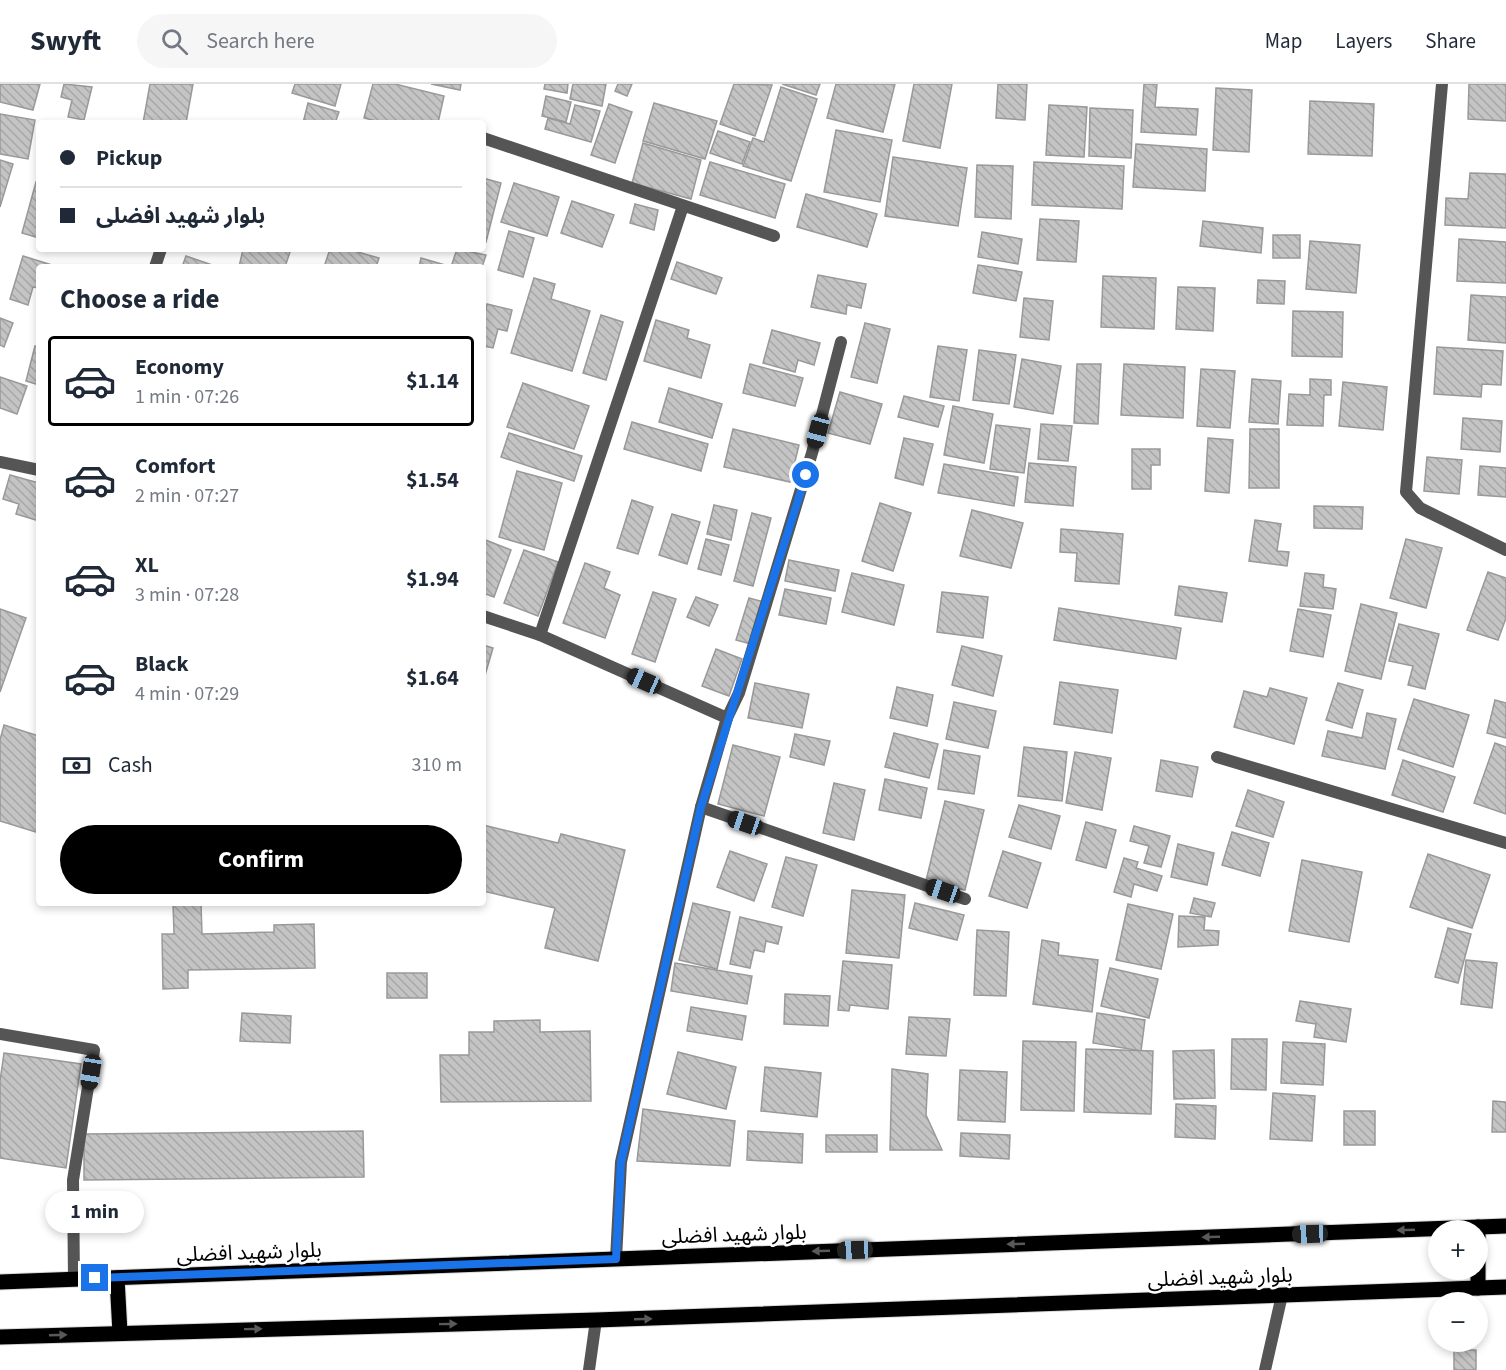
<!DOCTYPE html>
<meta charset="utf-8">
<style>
:root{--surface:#fff;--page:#f6f6f7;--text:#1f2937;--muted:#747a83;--line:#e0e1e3;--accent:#000}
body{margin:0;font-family:"Source Sans 3","Noto Sans Arabic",sans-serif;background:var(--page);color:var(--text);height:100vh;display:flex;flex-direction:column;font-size:22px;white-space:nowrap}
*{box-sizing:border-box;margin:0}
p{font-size:20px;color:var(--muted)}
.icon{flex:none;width:33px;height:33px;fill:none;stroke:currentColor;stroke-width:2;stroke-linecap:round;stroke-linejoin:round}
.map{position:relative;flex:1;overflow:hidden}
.panel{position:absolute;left:36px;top:180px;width:450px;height:642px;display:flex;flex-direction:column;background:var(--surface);border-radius:6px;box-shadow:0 3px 9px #0003}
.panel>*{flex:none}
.hud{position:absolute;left:36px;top:36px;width:450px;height:132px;border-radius:6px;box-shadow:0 3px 9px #0003;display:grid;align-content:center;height:132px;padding:0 24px;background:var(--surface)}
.controls{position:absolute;left:1428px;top:1136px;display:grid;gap:12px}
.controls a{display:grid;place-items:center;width:60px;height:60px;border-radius:50%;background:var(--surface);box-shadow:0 3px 9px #0003;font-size:30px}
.end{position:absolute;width:27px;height:27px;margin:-14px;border:8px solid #1a73e8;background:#fff;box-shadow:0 0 0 3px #fff}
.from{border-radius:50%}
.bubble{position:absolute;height:42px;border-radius:21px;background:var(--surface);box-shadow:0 3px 9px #0003;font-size:20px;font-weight:700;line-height:42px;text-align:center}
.car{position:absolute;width:18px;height:36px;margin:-18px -9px;border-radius:8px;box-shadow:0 0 4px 2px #0007;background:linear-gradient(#222 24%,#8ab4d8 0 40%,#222 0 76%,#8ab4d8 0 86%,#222 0)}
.hud b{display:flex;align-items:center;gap:21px;height:57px;font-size:22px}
.hud b+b{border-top:2px solid var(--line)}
.hud i{width:15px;height:15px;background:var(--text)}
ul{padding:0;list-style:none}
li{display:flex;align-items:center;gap:18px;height:90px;margin:0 12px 9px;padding:0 12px;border:3px solid transparent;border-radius:6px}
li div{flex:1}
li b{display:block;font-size:22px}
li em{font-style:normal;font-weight:700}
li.active{border-color:var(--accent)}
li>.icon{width:54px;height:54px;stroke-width:1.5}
h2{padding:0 24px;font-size:27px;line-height:72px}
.pay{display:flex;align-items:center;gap:15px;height:66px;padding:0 24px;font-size:22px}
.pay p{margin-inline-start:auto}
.primary-button{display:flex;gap:12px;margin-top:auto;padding:12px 24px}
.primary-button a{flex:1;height:69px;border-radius:36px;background:var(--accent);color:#fff;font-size:24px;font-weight:700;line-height:69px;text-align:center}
header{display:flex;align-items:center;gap:36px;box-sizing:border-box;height:84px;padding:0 30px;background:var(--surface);border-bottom:2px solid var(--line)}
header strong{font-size:28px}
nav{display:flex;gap:33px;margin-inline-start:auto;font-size:21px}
.search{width:420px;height:54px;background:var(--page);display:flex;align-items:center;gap:15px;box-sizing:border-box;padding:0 21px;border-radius:33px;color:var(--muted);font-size:22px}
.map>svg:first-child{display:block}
</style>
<header>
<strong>Swyft</strong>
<div class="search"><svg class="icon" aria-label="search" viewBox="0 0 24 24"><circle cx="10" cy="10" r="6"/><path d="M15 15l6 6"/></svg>Search here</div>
<nav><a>Map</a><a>Layers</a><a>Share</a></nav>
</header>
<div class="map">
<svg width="1506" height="1286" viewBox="0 0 1506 1286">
<defs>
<pattern id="building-back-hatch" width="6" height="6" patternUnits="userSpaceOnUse" patternTransform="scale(1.5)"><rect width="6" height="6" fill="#c4c4c4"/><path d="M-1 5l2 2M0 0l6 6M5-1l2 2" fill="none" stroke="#a7a7a7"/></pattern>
</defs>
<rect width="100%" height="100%" fill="#fff"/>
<g fill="url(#building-back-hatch)" stroke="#999" stroke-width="1.5">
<path d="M0 0H40L33 26 0 18Z"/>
<path d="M64 0 92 3 84 36 68 33 72 16 61 13Z"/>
<path d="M150 0H193L186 39H143Z"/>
<path d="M295 0H341L335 22 292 9Z"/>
<path d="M373 0H395L444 12 438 39H384L364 34Z"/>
<path d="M431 0H461L460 6Z"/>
<path d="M545 0H568L567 9 544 5Z"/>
<path d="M573 0H606L602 22 570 15Z"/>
<path d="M618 0H632L627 12 615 7Z"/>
<path d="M734 0 772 1 755 52 720 40Z"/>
<path d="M782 0H820L816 11Z"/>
<path d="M836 0H895L883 48 827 34Z"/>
<path d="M914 0H952L940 64 903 57Z"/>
<path d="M998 0H1027L1025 36 996 34Z"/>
<path d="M1144 0H1157L1155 23 1198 25 1196 51 1141 48Z"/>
<path d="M1469 0H1506V37L1468 35Z"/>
<path d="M781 3 817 15 791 97 743 82 753 54 764 58Z"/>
<path d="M1216 4 1252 6 1249 68 1213 66Z"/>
<path d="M546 12 571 18 566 38 542 32Z"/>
<path d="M1310 17 1374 20 1372 72 1308 70Z"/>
<path d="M308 19 339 28 335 39H303Z"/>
<path d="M654 19 717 37 705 75 643 57Z"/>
<path d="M609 20 632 28 615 79 591 71Z"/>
<path d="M575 21 600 27 591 58 545 45 548 34 570 40Z"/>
<path d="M1049 21 1087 23 1084 73 1046 71Z"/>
<path d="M1090 24 1133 26 1131 74 1089 72Z"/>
<path d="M0 30 35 36 28 75 0 70Z"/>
<path d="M836 46 892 56 880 118 824 108Z"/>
<path d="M718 47 750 58 742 80 710 69Z"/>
<path d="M643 59 701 76 691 115 632 99Z"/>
<path d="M1136 60 1207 65 1205 107 1133 103Z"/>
<path d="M893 73 967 84 958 142 885 132Z"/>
<path d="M0 76 13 80 0 123Z"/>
<path d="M710 78 785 100 775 134 700 111Z"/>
<path d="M1034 78 1124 82 1122 125 1032 121Z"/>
<path d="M977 81 1013 82 1011 135 975 133Z"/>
<path d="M1470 89 1506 90V144L1445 141 1446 114 1468 115Z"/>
<path d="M483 94 501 99 486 158 483 157Z"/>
<path d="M36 98 39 99V154L22 149Z"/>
<path d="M514 99 559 113 547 152 501 138Z"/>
<path d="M806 110 877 130 867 163 797 143Z"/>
<path d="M572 117 614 131 602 163 561 149Z"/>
<path d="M635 120 658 126 654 146 630 139Z"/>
<path d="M1040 135 1079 137 1076 178 1037 176Z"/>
<path d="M1203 137 1263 144 1261 169 1200 162Z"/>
<path d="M509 147 534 154 523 193 498 186Z"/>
<path d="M982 148 1022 155 1018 180 978 173Z"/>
<rect x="1273" y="151" width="27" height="23"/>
<path d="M1459 155 1506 158V199L1457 197Z"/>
<path d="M1310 157 1360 161 1356 209 1306 205Z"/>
<path d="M243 165H291L285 183H239Z"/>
<path d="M330 165H355L354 167 379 174 376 183H324Z"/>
<path d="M457 165 486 171 482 183H451Z"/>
<path d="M23 172 52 181 39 183V204L33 203 28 221 10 215Z"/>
<path d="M186 172 218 183H182Z"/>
<path d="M421 174 445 181 444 183H419Z"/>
<path d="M677 178 722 194 716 210 671 195Z"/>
<path d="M978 181 1022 188 1016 217 973 209Z"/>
<path d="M818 191 866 200 861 224 847 221 846 230 811 223Z"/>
<path d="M1103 192 1156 194 1154 245 1101 243Z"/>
<path d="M534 194 555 200 551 215 590 227 572 287 511 269Z"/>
<path d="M1258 196 1285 197 1284 220 1257 219Z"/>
<path d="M1178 203 1215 204 1213 247 1176 245Z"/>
<path d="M1471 211 1506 213V259L1468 256Z"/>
<path d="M1024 214 1053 217 1049 256 1020 253Z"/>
<path d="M487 220 512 226 507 247 498 245 493 264 483 262V237Z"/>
<path d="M1293 227 1343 228 1342 273 1292 272Z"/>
<path d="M601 231 623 238 606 296 583 289Z"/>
<path d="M0 234 13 239 4 263 0 261Z"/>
<path d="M656 236 689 246 687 254 710 261 701 294 644 277Z"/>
<path d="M865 239 890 245 877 299 851 293Z"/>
<path d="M772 246 820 259 814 281 798 276 795 288 763 279Z"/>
<path d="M35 262 39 263V301L26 297Z"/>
<path d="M938 262 967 266 959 317 930 313Z"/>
<path d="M1437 263 1503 267 1501 301 1482 300 1481 313 1434 310Z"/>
<path d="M979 266 1016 271 1009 320 973 316Z"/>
<path d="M1022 275 1061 282 1053 330 1014 323Z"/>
<path d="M750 280 803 294 795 322 743 309Z"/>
<path d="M1077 280H1101L1098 340 1074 339Z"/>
<path d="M1124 280 1185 283 1183 334 1121 331Z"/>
<path d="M1201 285 1235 287 1230 344 1197 342Z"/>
<path d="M0 293 27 302 17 330 0 324Z"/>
<path d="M1252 295 1281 297 1278 340 1249 338Z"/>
<path d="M1310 295 1331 296V311H1324L1323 342 1287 341 1289 310 1310 311Z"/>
<path d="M1343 298 1387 303 1383 346 1339 342Z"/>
<path d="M523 299 589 322 574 365 507 343Z"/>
<path d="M669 304 722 320 712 354 659 338Z"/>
<path d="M840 308 882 320 870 360 828 349Z"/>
<path d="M904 312 944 322 938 343 898 333Z"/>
<path d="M953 322 993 330 984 379 944 371Z"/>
<path d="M1463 334 1502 337 1500 368 1461 365Z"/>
<path d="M632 338 708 360 701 387 624 365Z"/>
<path d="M1041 340 1072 342 1068 377 1038 375Z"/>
<path d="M996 341 1030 345 1024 389 990 385Z"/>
<path d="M733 345 799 361 790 398 724 383Z"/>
<path d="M1250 345H1279V404H1249Z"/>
<path d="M509 349 582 372 574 397 501 373Z"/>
<path d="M904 354 933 360 923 401 895 394Z"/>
<path d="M1208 354 1233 356 1229 409 1205 407Z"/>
<path d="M1132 365H1160V381H1151V405H1132Z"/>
<path d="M1427 373 1462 376 1459 410 1424 407Z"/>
<path d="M1029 379 1076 383 1073 422 1025 418Z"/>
<path d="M944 380 1018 393 1014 422 938 409Z"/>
<path d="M1480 382 1506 384V413L1478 411Z"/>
<path d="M517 387 562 399 544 466 499 453Z"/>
<path d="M10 391 39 399V437L16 430 19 420 3 415Z"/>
<path d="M632 416 653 423 638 470 617 464Z"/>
<path d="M880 419 911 429 893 487 862 477Z"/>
<path d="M714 421 737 426 731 456 707 450Z"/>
<path d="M1314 422 1363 423 1362 445 1314 444Z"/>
<path d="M972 426 1023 439 1011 484 960 472Z"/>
<path d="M752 429 771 434 753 502 734 497Z"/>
<path d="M672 430 700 438 687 480 659 471Z"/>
<path d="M1255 436 1281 440 1277 467 1289 468 1287 482 1249 477Z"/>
<path d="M1061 445 1123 450 1119 500 1075 497 1077 469 1060 468Z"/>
<path d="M483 455 511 466 494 513 483 509Z"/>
<path d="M706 455 729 461 721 491 698 485Z"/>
<path d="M1406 455 1442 464 1426 524 1390 514Z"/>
<path d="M524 466 558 478 538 532 504 519Z"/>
<path d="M789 476 839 486 835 507 785 497Z"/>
<path d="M585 479 610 488 604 504 620 511 605 554 563 539Z"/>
<path d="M1488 488 1506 494V534L1498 556 1467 546Z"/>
<path d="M852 489 904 501 894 541 842 528Z"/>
<path d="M1305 489 1324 491 1323 503 1336 505 1333 525 1300 522Z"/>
<path d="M1179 502 1227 509 1222 538 1175 531Z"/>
<path d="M785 505 831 514 826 540 779 531Z"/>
<path d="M653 508 676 515 655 578 632 570Z"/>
<path d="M942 508 988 513 983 554 937 548Z"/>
<path d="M696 513 718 521 709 542 687 533Z"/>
<path d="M749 514 764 518 751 560 736 556Z"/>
<path d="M1361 520 1397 529 1381 595 1345 587Z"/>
<path d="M1059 524 1181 544 1176 575 1054 556Z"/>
<path d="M0 525 26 534 0 608Z"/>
<path d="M1298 525 1331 531 1323 573 1290 567Z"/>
<path d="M1399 540 1439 550 1425 605 1408 601 1413 582 1389 577Z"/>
<path d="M483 561 493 564 483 598Z"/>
<path d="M962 562 1002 572 993 612 952 601Z"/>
<path d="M716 565 742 575 729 612 702 602Z"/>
<path d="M1060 598 1118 606 1112 649 1054 640Z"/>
<path d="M755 599 809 610 802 644 748 634Z"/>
<path d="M1338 599 1363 606 1352 644 1326 636Z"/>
<path d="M897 603 933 611 927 642 890 634Z"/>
<path d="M1270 604 1307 614 1294 660 1234 643 1244 607 1267 613Z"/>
<path d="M1414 615 1469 631 1453 683 1398 665Z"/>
<path d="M1495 616 1506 619V654L1487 649Z"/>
<path d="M954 618 996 627 988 664 946 655Z"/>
<path d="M1367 629 1396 635 1385 685 1322 672 1328 647 1362 654Z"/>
<path d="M4 641 39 652V749L0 737V656Z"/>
<path d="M894 649 938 660 929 694 885 683Z"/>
<path d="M795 650 830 657 824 681 790 673Z"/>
<path d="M1495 659 1506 663V730L1474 719Z"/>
<path d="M733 661 780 673 764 732 718 720Z"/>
<path d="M1024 663 1067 668 1062 717 1018 712Z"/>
<path d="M944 666 980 672 974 710 938 705Z"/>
<path d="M1075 668 1111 674 1102 726 1066 719Z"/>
<path d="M1161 676 1198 683 1192 713 1156 707Z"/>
<path d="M1403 676 1455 693 1443 728 1392 711Z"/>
<path d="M885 695 927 704 921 734 879 726Z"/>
<path d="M834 699 865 706 854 756 823 749Z"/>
<path d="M1248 706 1284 718 1273 753 1236 742Z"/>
<path d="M945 717 984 726 965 806 926 797Z"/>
<path d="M1019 721 1060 732 1051 765 1009 753Z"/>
<path d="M1086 738 1116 746 1106 784 1076 776Z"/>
<path d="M483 741 558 759 561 750 625 766 598 877 545 864 555 824 483 807Z"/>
<path d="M1134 742 1170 752 1161 783 1144 779 1149 762 1130 757Z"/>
<path d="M1232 748 1269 759 1260 792 1222 781Z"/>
<path d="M1178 760 1214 769 1207 801 1171 793Z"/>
<path d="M730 767 767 780 754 817 717 803Z"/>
<path d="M1003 767 1041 779 1027 824 989 812Z"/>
<path d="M1428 770 1490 791 1472 844 1410 823Z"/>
<path d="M786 773 817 781 803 832 772 823Z"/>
<path d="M1124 774 1138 778 1136 784 1162 792 1157 807 1134 800 1131 813 1114 808Z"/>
<path d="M1302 776 1362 788 1349 858 1289 847Z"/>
<path d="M852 806 905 811 899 874 846 869Z"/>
<path d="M1194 814 1215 819 1211 833 1190 829Z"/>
<path d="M173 819H201L202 850 274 848V841L314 840 315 884 188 886V904L163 905 162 850H174Z"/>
<path d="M693 819 730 828 717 885 679 876Z"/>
<path d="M915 819 964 831 957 856 909 844Z"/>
<path d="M1128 820 1173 830 1161 885 1116 876Z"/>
<path d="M1179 832 1205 833 1204 846 1219 847 1218 861 1178 863Z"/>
<path d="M740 833 782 843 778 860 766 857 764 868 754 866 750 884 730 880Z"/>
<path d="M1448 844 1471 850 1458 899 1435 893Z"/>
<path d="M977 846 1009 848 1006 912 974 911Z"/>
<path d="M1042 856 1059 859 1058 871 1098 876 1092 928 1033 920Z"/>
<path d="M1466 876 1497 879 1492 924 1461 920Z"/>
<path d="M843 877 892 881 888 925 850 921 849 927 838 926Z"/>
<path d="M675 879 752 892 747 920 671 907Z"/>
<path d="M1110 884 1158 895 1149 934 1101 922Z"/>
<rect x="387" y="889" width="40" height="25"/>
<path d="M785 910 830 912 828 942 784 940Z"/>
<path d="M1300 917 1351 925 1346 958 1314 953 1316 940 1296 937Z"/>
<path d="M691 923 746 932 742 956 687 947Z"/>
<path d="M242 929 291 932 290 959 240 957Z"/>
<path d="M1097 929 1145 936 1141 967 1093 959Z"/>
<path d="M909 933 950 935 946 972 906 970Z"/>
<path d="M540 936V948L590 947 591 1017 441 1018 440 971H469V948H494V937Z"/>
<path d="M1232 955H1267L1266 1006 1231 1005Z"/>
<path d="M1023 957 1076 958 1074 1027 1021 1026Z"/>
<path d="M1283 958 1325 960 1323 1001 1281 999Z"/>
<path d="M1086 965 1153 967 1151 1030 1084 1028Z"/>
<path d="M1214 966 1215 1014 1174 1015 1173 967Z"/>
<path d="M678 968 736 983 726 1025 667 1010Z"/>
<path d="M4 969 81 980 66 1084 0 1074V997Z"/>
<path d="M765 983 821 989 817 1033 761 1027Z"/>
<path d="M892 985 928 990 926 1031 942 1066H890Z"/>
<path d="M960 986 1007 988 1005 1038 958 1036Z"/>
<path d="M1273 1009 1315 1012 1312 1057 1270 1055Z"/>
<path d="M1493 1017 1506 1018V1048H1492Z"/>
<path d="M1176 1020 1216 1022 1215 1055 1175 1053Z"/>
<path d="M643 1025 735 1037 730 1082 637 1077Z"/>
<rect x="1344" y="1027" width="31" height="34"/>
<path d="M363 1047 364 1093 84 1096V1050Z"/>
<path d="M748 1047 803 1050 802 1079 747 1076Z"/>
<path d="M961 1049 1010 1051 1009 1075 960 1072Z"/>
<rect x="826" y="1051" width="51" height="17"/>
<rect x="1454" y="1266" width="22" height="20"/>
</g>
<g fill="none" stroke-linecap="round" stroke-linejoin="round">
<defs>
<g id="primary">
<path d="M1478 1143V1204"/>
<path d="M117 1194 120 1249"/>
<path d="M0 1198 1506 1142"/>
<path d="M0 1253 596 1236 1506 1203"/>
</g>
</defs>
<use href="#primary" stroke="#dbdbdb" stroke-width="17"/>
<g stroke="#555" stroke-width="12">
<path d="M1442 0 1406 408 1420 424 1506 466"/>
<path d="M483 54 774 152"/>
<path d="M155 183 161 165"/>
<path d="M0 378 39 386"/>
<path d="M483 532 540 551 727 634"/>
<path d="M540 551 683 122"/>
<path d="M1217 673 1506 759"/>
<path d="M701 723 965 815"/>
<path d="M0 950 94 966 73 1096 74 1195"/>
<path d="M616 1175 621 1078 701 723 727 634 739 609 812 369 841 258"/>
<path d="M589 1286 596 1236"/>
<path d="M1265 1286 1282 1211"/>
</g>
<use href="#primary" stroke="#000" stroke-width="15"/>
</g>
<defs><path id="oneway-solid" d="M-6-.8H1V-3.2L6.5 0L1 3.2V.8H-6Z" transform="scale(1.5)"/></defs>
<g fill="#595959">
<use href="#oneway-solid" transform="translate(1406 1146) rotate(178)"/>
<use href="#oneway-solid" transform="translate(1211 1153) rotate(178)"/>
<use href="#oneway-solid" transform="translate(1016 1160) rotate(178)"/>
<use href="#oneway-solid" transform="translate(821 1167) rotate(178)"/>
<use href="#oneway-solid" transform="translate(643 1235) rotate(-2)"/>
<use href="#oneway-solid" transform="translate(448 1240) rotate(-1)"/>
<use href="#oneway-solid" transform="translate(253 1245) rotate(-1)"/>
<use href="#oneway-solid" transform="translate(58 1251) rotate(-2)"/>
</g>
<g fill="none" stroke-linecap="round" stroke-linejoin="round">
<path stroke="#1a73e8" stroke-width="8" d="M95 1194 616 1175 621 1078 701 723 806 391"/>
</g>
<g text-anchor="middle" stroke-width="5" stroke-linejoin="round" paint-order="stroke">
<g font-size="21" fill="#000" stroke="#fff">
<text transform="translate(734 1150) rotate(-2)" y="7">بلوار شهید افضلی</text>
<text transform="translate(249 1168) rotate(-2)" y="7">بلوار شهید افضلی</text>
<text transform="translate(1220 1193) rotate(-2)" y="7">بلوار شهید افضلی</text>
</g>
</g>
</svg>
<div class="controls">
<a>+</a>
<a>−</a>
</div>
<i class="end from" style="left:806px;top:391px"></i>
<i class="end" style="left:95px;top:1194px"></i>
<div class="bubble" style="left:45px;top:1107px;width:99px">1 min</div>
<i class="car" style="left:818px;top:347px;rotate:195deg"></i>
<i class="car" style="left:644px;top:597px;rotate:294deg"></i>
<i class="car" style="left:745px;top:739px;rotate:289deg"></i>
<i class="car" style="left:943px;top:807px;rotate:289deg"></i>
<i class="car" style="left:91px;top:988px;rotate:189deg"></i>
<i class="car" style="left:1310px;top:1150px;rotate:268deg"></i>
<i class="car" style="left:855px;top:1166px;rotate:268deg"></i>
<div class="hud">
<b><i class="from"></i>Pickup</b>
<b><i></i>بلوار شهید افضلی</b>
</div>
<section class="panel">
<h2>Choose a ride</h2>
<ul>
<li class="active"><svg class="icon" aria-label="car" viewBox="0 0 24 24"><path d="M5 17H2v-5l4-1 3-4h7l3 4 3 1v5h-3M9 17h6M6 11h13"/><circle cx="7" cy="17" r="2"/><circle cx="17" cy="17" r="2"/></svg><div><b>Economy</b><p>1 min · 07:26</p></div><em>$1.14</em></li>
<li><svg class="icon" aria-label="car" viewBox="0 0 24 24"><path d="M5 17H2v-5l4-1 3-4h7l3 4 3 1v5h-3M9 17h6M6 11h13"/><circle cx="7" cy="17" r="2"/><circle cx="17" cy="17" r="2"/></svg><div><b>Comfort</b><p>2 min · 07:27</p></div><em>$1.54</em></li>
<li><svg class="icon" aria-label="car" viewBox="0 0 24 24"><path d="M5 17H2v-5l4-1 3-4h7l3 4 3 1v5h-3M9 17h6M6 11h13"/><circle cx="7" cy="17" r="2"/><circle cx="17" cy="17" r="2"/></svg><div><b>XL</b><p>3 min · 07:28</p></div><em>$1.94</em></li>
<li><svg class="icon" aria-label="car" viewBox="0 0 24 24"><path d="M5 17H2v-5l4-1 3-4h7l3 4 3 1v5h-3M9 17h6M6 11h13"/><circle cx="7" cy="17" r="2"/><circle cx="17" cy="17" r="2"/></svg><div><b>Black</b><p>4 min · 07:29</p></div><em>$1.64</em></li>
</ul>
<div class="pay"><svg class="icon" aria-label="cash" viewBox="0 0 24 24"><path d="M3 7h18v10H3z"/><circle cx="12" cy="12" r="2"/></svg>Cash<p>310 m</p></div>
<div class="primary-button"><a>Confirm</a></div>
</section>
</div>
